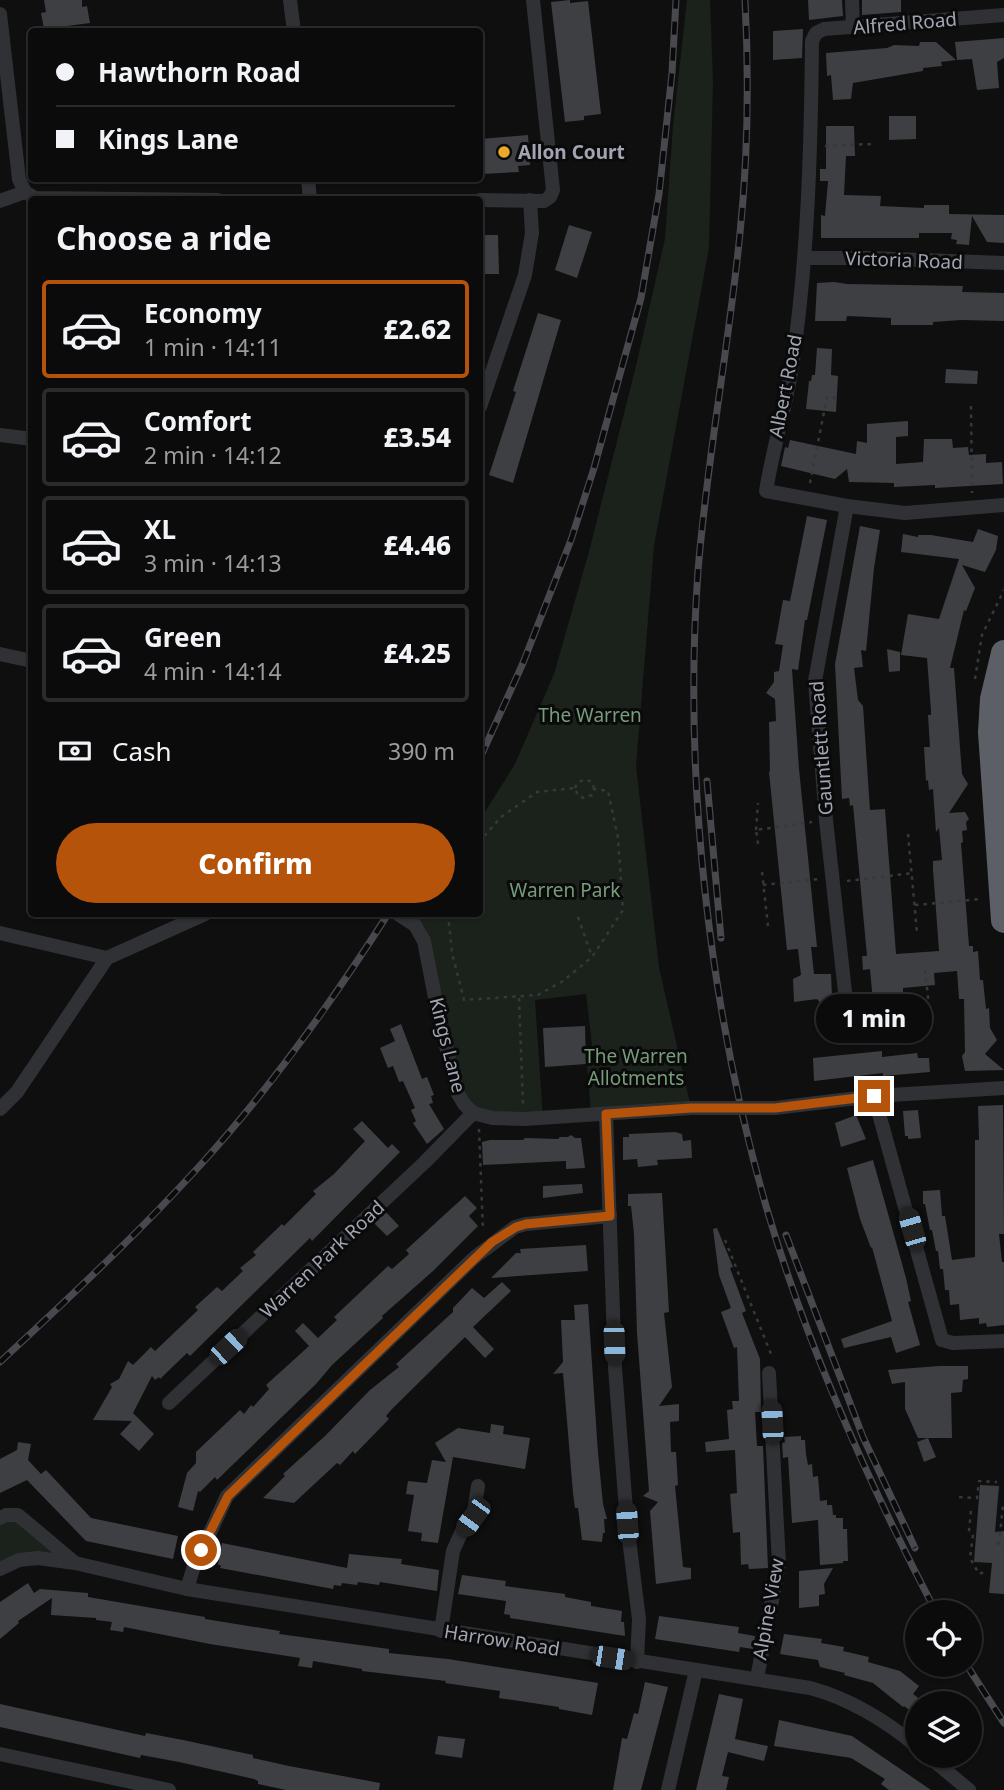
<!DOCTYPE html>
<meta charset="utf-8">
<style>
:root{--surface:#0b0b0c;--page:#19191a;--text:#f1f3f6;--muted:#9a9b9d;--line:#2b2b2d;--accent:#b45309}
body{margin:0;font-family:"Noto Sans",sans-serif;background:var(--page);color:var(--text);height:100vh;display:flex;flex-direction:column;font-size:26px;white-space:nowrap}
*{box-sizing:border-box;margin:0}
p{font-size:23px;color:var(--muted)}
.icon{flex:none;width:38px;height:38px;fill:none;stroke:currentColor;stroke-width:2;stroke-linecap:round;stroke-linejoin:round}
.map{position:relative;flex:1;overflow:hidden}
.sheet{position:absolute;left:28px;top:196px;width:455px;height:721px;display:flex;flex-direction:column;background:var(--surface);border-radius:7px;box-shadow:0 2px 5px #0004,0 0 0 2px var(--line)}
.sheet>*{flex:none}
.guide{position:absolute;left:28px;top:28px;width:455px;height:154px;border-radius:7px;box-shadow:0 2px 5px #0004,0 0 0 2px var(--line);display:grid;align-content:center;height:154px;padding:0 28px;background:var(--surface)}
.tools{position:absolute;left:905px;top:1600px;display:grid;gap:14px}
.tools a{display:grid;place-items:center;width:77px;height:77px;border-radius:50%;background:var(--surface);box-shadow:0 2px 5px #0004,0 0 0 2px var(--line);font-size:35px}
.end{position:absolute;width:32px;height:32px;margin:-16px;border:9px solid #b45309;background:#fff;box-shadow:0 0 0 4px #fff}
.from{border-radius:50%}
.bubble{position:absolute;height:49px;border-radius:24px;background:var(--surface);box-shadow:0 2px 5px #0004,0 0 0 2px var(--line);font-size:23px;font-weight:800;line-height:49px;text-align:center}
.car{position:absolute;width:21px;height:42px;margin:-21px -10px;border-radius:9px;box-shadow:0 0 5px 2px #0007;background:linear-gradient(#222 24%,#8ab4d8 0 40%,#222 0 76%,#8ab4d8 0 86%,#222 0)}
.guide b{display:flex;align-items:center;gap:24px;height:66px;font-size:26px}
.guide b+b{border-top:2px solid var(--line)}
.guide i{width:18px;height:18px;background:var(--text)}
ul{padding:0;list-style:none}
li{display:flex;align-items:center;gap:21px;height:98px;margin:0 14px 10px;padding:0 14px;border:4px solid var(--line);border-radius:7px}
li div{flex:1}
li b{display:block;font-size:26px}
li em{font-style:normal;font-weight:800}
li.on{border-color:var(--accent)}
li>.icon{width:63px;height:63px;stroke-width:1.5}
h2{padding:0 28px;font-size:32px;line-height:84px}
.pay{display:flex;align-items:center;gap:18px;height:77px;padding:0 28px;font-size:26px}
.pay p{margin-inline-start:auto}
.primary-button{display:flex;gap:14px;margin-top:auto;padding:14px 28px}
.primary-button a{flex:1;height:80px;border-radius:42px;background:var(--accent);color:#fff;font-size:28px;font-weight:800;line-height:80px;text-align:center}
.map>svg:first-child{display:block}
</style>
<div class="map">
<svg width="1004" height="1790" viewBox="0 0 1004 1790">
<rect width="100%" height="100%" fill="#0f0f10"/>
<g fill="#1b221c">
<path d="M687 0H710L713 82 709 248 654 546 636 766 659 967 691 1108 591 1115 587 1062 594 1061 586 994 535 1000 543 1118 492 1116 465 1103 440 1017 426 929 418 917 420 914H480V820L515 764 554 674 590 548 636 366 665 239 673 126Z"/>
<path d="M17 1518 67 1559 0 1566V1521Z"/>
</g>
<g fill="#3e3f43">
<path d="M44 0H82V7L87 6 90 23 44 29 41 13 46 12Z"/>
<path d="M570 0V3L588 1 601 114 584 116V120L565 122 551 2Z"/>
<path d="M808 0H842L843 16 809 20Z"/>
<path d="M862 0H901V12L862 15Z"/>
<path d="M803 29 802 58 773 60V31Z"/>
<path d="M1004 38V58L997 62 999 88 977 90 972 59 957 60 955 42Z"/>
<path d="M920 42H936L956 60 941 62 942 66 923 68V71L853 83 851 99 833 100 831 75 827 76 826 53 887 48 894 45 919 46Z"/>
<path d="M889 116H916V139L889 140Z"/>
<path d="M826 126H854L855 156H846L844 195 881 196 880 206 924 208V205H949V214L1004 215V243L987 242 972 216 969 245 956 244 957 240 951 239 952 233H919V238H821V215L825 216 828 181H820V169H826Z"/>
<path d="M528 135 530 165 518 166 519 172 482 174V169H480V139Z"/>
<path d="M569 225 592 232 577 278 555 270Z"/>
<path d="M480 235H498L499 274H480Z"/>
<path d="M834 282 847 284 963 286 962 292 1004 293V321L961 320 933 322V325H891V318L847 316 846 321H815L817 283Z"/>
<path d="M538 313 561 320 513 483 489 475 516 392 513 391Z"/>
<path d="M817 348 832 349 831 375 838 376 836 412 806 409 809 381H811L812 375H815Z"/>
<path d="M946 369 978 371 977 384 945 383Z"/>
<path d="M908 421V436L896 437V464L923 462 924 439H952L953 448 968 447 969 455 986 454V463L1002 462 1003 484 935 488V485L894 487V483L849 482 847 469 835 479 781 466 785 447 788 448 790 440 856 454 857 441 867 443V424Z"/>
<path d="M807 516 827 520 807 620H805L798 670 792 669 799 769 817 947H811L814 974H831L833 1018 817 999 794 1002 793 979 801 975 798 949 787 950 769 772 770 771 769 722 776 721 775 699 766 693 774 682V672L779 671 783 645 775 644 778 628 783 600 790 601Z"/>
<path d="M860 526 880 530 874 568 866 651 861 650 863 667 854 668 858 700 863 706 870 810 885 809 896 954 939 951 933 869V861L942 860 939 828 936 832 933 789 929 790 928 780 926 781 924 747H930L928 715H931V711L927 658 901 655 908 614 939 619 959 559 901 552 903 534 918 537V535H931L973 542 978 529 998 536 996 550 985 572 962 565 975 588 966 611 964 610 950 668H954L962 774 968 784 949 813 965 812 969 819 966 822 967 830 962 831 963 842 961 843 969 946H973V952L978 951 980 980H983L986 1009 989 1008 990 1028 997 1040 985 1054 1004 1070 965 1071 962 1056 965 1052 964 999H959L957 971 934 973 935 985 903 988V993L897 994 900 1021 875 1024 870 969 863 970 862 956H867L853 805 850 806 849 798 842 799 835 664Z"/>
<path d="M887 649 900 652V671L889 672Z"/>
<path d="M401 1024 422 1079 427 1077 434 1095 431 1096 433 1103 429 1104 444 1129 427 1144 413 1123 416 1121 411 1110 415 1108 403 1081 399 1082 393 1066 388 1068 380 1048 395 1041 390 1029Z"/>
<path d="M585 1026 586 1064 545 1067 543 1028Z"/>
<path d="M882 1051V1057L917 1053 918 1058H929L930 1072 883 1076V1073L814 1081 813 1058Z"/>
<path d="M1003 1105 1004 1234H999L1002 1262H1004V1325L987 1327 986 1323 979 1324V1318L960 1320 959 1304 950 1305 949 1290H945L943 1269H940L938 1251H936L932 1230H930L925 1204H923V1191L940 1190 942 1216H945L952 1260 975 1257V1140H979L978 1106Z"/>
<path d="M918 1110 921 1138 908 1139V1136H905L903 1111Z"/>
<path d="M856 1115 866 1139 841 1147 835 1123Z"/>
<path d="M362 1121 388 1148 392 1144 400 1152 312 1241 310 1238 190 1356 187 1353 160 1379 159 1377 155 1380 152 1376 133 1413 154 1434 139 1451 120 1434 132 1421 93 1420 112 1387 110 1384 119 1379 128 1361 133 1365 151 1347 155 1351 198 1310 195 1307 217 1287 222 1291 243 1271 240 1268 256 1255 253 1252 282 1224 284 1226 316 1194 313 1191 334 1174 365 1141 353 1129Z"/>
<path d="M675 1132 682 1134 683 1141 691 1140 692 1158 657 1160 658 1165 638 1167 637 1159 623 1160V1137H629V1134Z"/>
<path d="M571 1135 575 1138H581L585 1168 566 1169V1161L483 1165 482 1142 490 1140H523L525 1138 558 1139 560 1137H568Z"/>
<path d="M873 1160 906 1278 911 1301 908 1302 920 1345 896 1353 891 1337 844 1348 841 1339 892 1321 872 1247 871 1248 860 1219 847 1168Z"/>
<path d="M582 1184 583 1193 543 1198V1186Z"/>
<path d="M662 1193 669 1312 664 1313 672 1387 659 1406 679 1404V1421L670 1422 671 1452H676L678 1485 675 1486 683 1567 691 1568V1579L656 1584 650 1511 658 1502 643 1496 649 1491 637 1333 634 1234 631 1206H628V1194Z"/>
<path d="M465 1196 477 1208 469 1216 478 1226 433 1271 382 1316 383 1318 332 1365 316 1384 217 1480 215 1477 200 1492 198 1491 193 1511 178 1507 187 1473 196 1463V1452L240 1410 244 1414 251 1405 253 1407 269 1389 266 1385 309 1346 295 1331 303 1323 318 1338 337 1320 334 1317 388 1266 392 1269 409 1254 406 1250Z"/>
<path d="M386 1212 399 1226 387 1236 374 1223Z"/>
<path d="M717 1228 733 1267 730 1268 746 1311 742 1313 760 1359 761 1412H755L757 1446H763L768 1568 749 1569 748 1564 741 1565 740 1532 733 1533 730 1494 737 1493 735 1450 706 1452 705 1442 729 1439 727 1410 733 1409 732 1401H739L737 1347 734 1348 721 1312 731 1308 719 1275 713 1229Z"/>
<path d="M586 1245 588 1271 491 1278 516 1253H521L520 1249Z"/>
<path d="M502 1282 511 1291 473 1327 494 1349 485 1358 465 1337 392 1409 386 1416 389 1419 355 1454 353 1451 340 1465 337 1463 294 1503 263 1498 285 1476 283 1474 325 1436 370 1390 399 1367 396 1364 453 1312V1308L472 1288 484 1298Z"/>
<path d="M588 1304 598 1453 603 1504 607 1519H604L605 1533H603L602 1542 582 1540 578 1508H575L573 1493 563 1373 553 1374 563 1362 561 1320H575L574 1305Z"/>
<path d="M939 1366H968V1379L963 1380 962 1392 951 1393 952 1438H918L905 1409V1382L892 1384 888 1370Z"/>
<path d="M491 1424 504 1426 503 1434 530 1438 525 1469 453 1457 438 1543 421 1541 422 1533 408 1531 414 1495 406 1494 408 1481 427 1483 432 1460 446 1462 435 1443 458 1428 490 1433Z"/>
<path d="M801 1436V1440H805L806 1454 808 1465 812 1464 813 1477 818 1476 820 1501 827 1500V1505H832L833 1515H836V1518H843V1529H847L848 1561H843V1563L820 1565 818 1520 792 1523 788 1457 783 1458 782 1443 785 1442 784 1437Z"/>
<path d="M928 1438 936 1457 924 1462 917 1442Z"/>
<path d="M18 1442 31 1444 28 1460 41 1474 46 1470 91 1518 178 1536 173 1559 86 1541 27 1480 0 1493V1459L17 1450Z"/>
<path d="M980 1485 999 1486 995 1532 1004 1531V1594L989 1593 992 1563 974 1562Z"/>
<path d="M222 1543 347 1568 349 1554 402 1559 401 1564 439 1570 437 1591 380 1582 379 1585 358 1582 357 1585 342 1583 341 1586 334 1585 333 1589 220 1568 221 1565H218Z"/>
<path d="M833 1568 824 1584 825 1594 819 1595V1606L799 1608V1571Z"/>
<path d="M462 1575 506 1581 505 1586 565 1594V1597L591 1602V1606L622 1611 621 1622H624L625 1636 510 1618V1615L504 1614 506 1601 458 1594Z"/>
<path d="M28 1583 34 1593 40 1589 88 1593V1597L205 1617V1619L280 1631 279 1634 389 1649V1653L448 1659 598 1683 592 1715 559 1709V1707L499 1698 500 1691 445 1683 446 1681 362 1671V1669L313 1661 312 1668 298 1666 300 1658 210 1644 124 1627 123 1632 110 1630 112 1622 96 1620V1618L51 1615 52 1598 18 1621 19 1623 0 1639V1602Z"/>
<path d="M659 1616 739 1627 738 1633 755 1636 753 1649 740 1647 739 1652 655 1639Z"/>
<path d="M784 1634 822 1639 821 1643 844 1647 843 1651 869 1657 868 1662 900 1671 919 1686 913 1694 921 1700 912 1712 904 1706 903 1707 873 1683 844 1675 845 1673 820 1667 818 1660 780 1654Z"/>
<path d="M645 1682 668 1687 641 1790H613L622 1738 627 1739 634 1713 638 1714Z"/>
<path d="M719 1694 743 1699 735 1739 768 1746 764 1761 728 1752 722 1776 729 1777 726 1790H696Z"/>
<path d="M0 1704 145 1736 146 1733 183 1740 253 1755V1758L289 1766 380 1783 379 1790H286L258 1784V1781L254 1779 179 1762 141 1755 140 1758 104 1750 0 1727Z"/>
<path d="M779 1720 852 1736 931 1790H889L881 1784 885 1779 851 1758 774 1746Z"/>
<path d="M438 1736 465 1739 462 1758 435 1754Z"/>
</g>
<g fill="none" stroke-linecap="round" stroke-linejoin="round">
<g stroke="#36383c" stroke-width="2.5" stroke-dasharray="3.5 5" stroke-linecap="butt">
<path d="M825 146 871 144"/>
<path d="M971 406 972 493"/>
<path d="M810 483 827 397 841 399"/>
<path d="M975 679 982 635 1004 590"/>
<path d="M575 788 577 783 585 779 592 782 594 788"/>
<path d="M756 830 758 803"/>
<path d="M908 834 917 933"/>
<path d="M758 844 756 830 812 822"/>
<path d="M762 872 768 926"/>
<path d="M847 881 913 873"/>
<path d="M763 885 819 879"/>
<path d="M915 905 981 899"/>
<path d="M448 914 452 953 464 1000 538 995 563 981 592 957 600 945 623 910 618 838 608 791 594 789 592 795 584 798 578 796 575 788 537 792 501 817 480 841"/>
<path d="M578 917 592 957"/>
<path d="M925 970 930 1016"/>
<path d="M519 998 523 1105"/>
<path d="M479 1129 483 1231"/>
<path d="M725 1240 771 1354 769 1357"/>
<path d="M959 1497 977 1498 979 1481 997 1482"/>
<path d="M971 1511 969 1530 973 1535 970 1558 979 1574 987 1571"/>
<path d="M996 1543 1004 1545"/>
<path d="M999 1544 1003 1505"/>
</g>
<g stroke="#303135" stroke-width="14">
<path d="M290 0 294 32"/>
<path d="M852 0 853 28"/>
<path d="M0 14 19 179 25 192 35 198 218 200"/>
<path d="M1004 15 824 29 816 33 812 41C811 148 808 255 793 360 787 404 773 447 766 491L847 506 905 513 1004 505"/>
<path d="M308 178 310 200"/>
<path d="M480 200 544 201 550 197 553 190 533 0"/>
<path d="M0 201 25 192"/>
<path d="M804 258H868L1004 263"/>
<path d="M480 407 525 275 532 233 530 200"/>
<path d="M0 435 32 439"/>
<path d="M0 654 32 661"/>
<path d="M398 914 415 925 424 941 439 1018 458 1094 464 1104 473 1113 492 1118 524 1119 691 1108"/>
<path d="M0 933 107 958 205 914"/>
<path d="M845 992 826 820 815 681 847 506"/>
<path d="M874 1096 942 1340 953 1343 1004 1341"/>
<path d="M775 1108 874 1096 1004 1088"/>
<path d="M0 1109 17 1092 107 958"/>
<path d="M606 1114 615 1368 627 1523 639 1619 637 1662"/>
<path d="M169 1403 425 1162 473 1113"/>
<path d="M0 1518 6 1515H18L74 1562"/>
<path d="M0 1569 19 1560 38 1558 75 1563 187 1589 810 1688C848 1698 887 1721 917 1747"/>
<path d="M187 1589 193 1569 227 1496 475 1257 515 1227 526 1224 610 1216"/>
<path d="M441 1631 453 1551 462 1531 473 1517 478 1486"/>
<path d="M757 1678 779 1564 769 1373"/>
<path d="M0 1754 169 1790"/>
<path d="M927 1755 969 1790"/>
<path d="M668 1790 696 1670"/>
</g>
<path stroke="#5c5f66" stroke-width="26" d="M1004 653 993 699 991 732 1004 920"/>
<defs>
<g id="rail">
<path d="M745 0C749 77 748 156 740 233 729 346 707 458 698 571 683 778 709 1007 766 1206 807 1347 868 1482 936 1612"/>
<path d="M480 758 523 663 571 540 594 468 641 298 659 194 672 73 676 0"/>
<path d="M707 781 721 938"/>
<path d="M786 1235 863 1437 915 1548"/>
<path d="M0 1362C70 1297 140 1232 204 1161 273 1085 333 1000 388 914"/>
<path d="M966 1664 1004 1723"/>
</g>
</defs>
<use href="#rail" stroke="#47494e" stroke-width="7"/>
<use href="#rail" stroke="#0a0a0b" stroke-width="4.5" stroke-dasharray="13" stroke-linecap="butt"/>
<path stroke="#303135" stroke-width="14" d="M691 1108H775"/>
</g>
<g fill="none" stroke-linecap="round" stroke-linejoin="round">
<path stroke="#b45309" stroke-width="9" d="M201 1550 228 1496 492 1242 516 1227 526 1224 610 1216 606 1114 691 1108H775L874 1096"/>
</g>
<circle fill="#ebaa2b" stroke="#0a0a0b" stroke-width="2.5" cx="504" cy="152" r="7"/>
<g text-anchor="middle" stroke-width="6" stroke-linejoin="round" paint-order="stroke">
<g font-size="19" fill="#a0a5b1" stroke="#0a0a0b">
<text transform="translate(905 23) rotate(-5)" y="7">Alfred Road</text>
<text transform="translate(904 260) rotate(2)" y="7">Victoria Road</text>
<text transform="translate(785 386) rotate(-79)" y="7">Albert Road</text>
<text transform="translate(821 748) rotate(-94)" y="7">Gauntlett Road</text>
<text transform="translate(448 1045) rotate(76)" y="7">Kings Lane</text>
<text transform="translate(322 1259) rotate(-43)" y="7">Warren Park Road</text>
<text transform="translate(768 1609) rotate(-80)" y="7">Alpine View</text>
<text transform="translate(502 1640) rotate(9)" y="7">Harrow Road</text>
</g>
<g font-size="19" font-weight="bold" fill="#a0a5b1" stroke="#0a0a0b" text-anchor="start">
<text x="518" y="159">Allon Court</text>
</g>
<g font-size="19" fill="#779c79" stroke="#0a0a0b">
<text x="590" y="722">The Warren</text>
<text x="565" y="897">Warren Park</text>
<text x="636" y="1063">The Warren<tspan x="636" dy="22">Allotments</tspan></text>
</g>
</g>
</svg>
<div class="tools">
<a><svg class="icon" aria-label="locate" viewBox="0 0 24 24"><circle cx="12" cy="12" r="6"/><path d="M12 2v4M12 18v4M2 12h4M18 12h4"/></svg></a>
<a><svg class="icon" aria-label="layers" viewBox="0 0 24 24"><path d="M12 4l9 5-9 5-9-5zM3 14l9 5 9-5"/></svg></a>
</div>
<i class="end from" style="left:201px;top:1550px"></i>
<i class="end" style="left:874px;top:1096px"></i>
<div class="bubble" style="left:816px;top:994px;width:116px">1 min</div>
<i class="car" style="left:912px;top:1229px;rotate:344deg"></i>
<i class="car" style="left:614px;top:1343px;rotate:178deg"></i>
<i class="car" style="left:228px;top:1347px;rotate:47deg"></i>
<i class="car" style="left:772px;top:1422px;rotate:357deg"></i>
<i class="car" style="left:473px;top:1517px;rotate:216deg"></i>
<i class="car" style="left:627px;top:1523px;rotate:356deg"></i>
<i class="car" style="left:612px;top:1658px;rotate:99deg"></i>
<div class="guide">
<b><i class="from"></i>Hawthorn Road</b>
<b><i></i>Kings Lane</b>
</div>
<section class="sheet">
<h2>Choose a ride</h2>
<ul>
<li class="on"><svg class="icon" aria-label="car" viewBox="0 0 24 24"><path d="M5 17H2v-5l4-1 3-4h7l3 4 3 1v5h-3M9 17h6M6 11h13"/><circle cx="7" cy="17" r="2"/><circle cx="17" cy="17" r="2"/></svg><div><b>Economy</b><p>1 min · 14:11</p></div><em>£2.62</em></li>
<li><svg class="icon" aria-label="car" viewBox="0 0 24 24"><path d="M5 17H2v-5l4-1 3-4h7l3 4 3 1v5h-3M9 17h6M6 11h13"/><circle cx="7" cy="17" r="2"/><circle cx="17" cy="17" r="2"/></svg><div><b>Comfort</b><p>2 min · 14:12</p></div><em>£3.54</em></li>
<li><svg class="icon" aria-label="car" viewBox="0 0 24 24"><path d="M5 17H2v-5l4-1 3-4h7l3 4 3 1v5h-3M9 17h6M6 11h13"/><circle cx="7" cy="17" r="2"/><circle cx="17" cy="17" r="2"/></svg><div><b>XL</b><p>3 min · 14:13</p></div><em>£4.46</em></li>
<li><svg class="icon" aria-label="car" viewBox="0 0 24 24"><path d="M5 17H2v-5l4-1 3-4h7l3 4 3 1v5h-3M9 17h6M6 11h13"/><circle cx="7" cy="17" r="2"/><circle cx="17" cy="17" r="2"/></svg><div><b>Green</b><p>4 min · 14:14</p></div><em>£4.25</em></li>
</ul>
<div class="pay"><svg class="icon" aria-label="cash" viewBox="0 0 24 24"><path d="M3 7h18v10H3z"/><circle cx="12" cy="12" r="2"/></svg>Cash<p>390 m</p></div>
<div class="primary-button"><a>Confirm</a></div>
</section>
</div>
